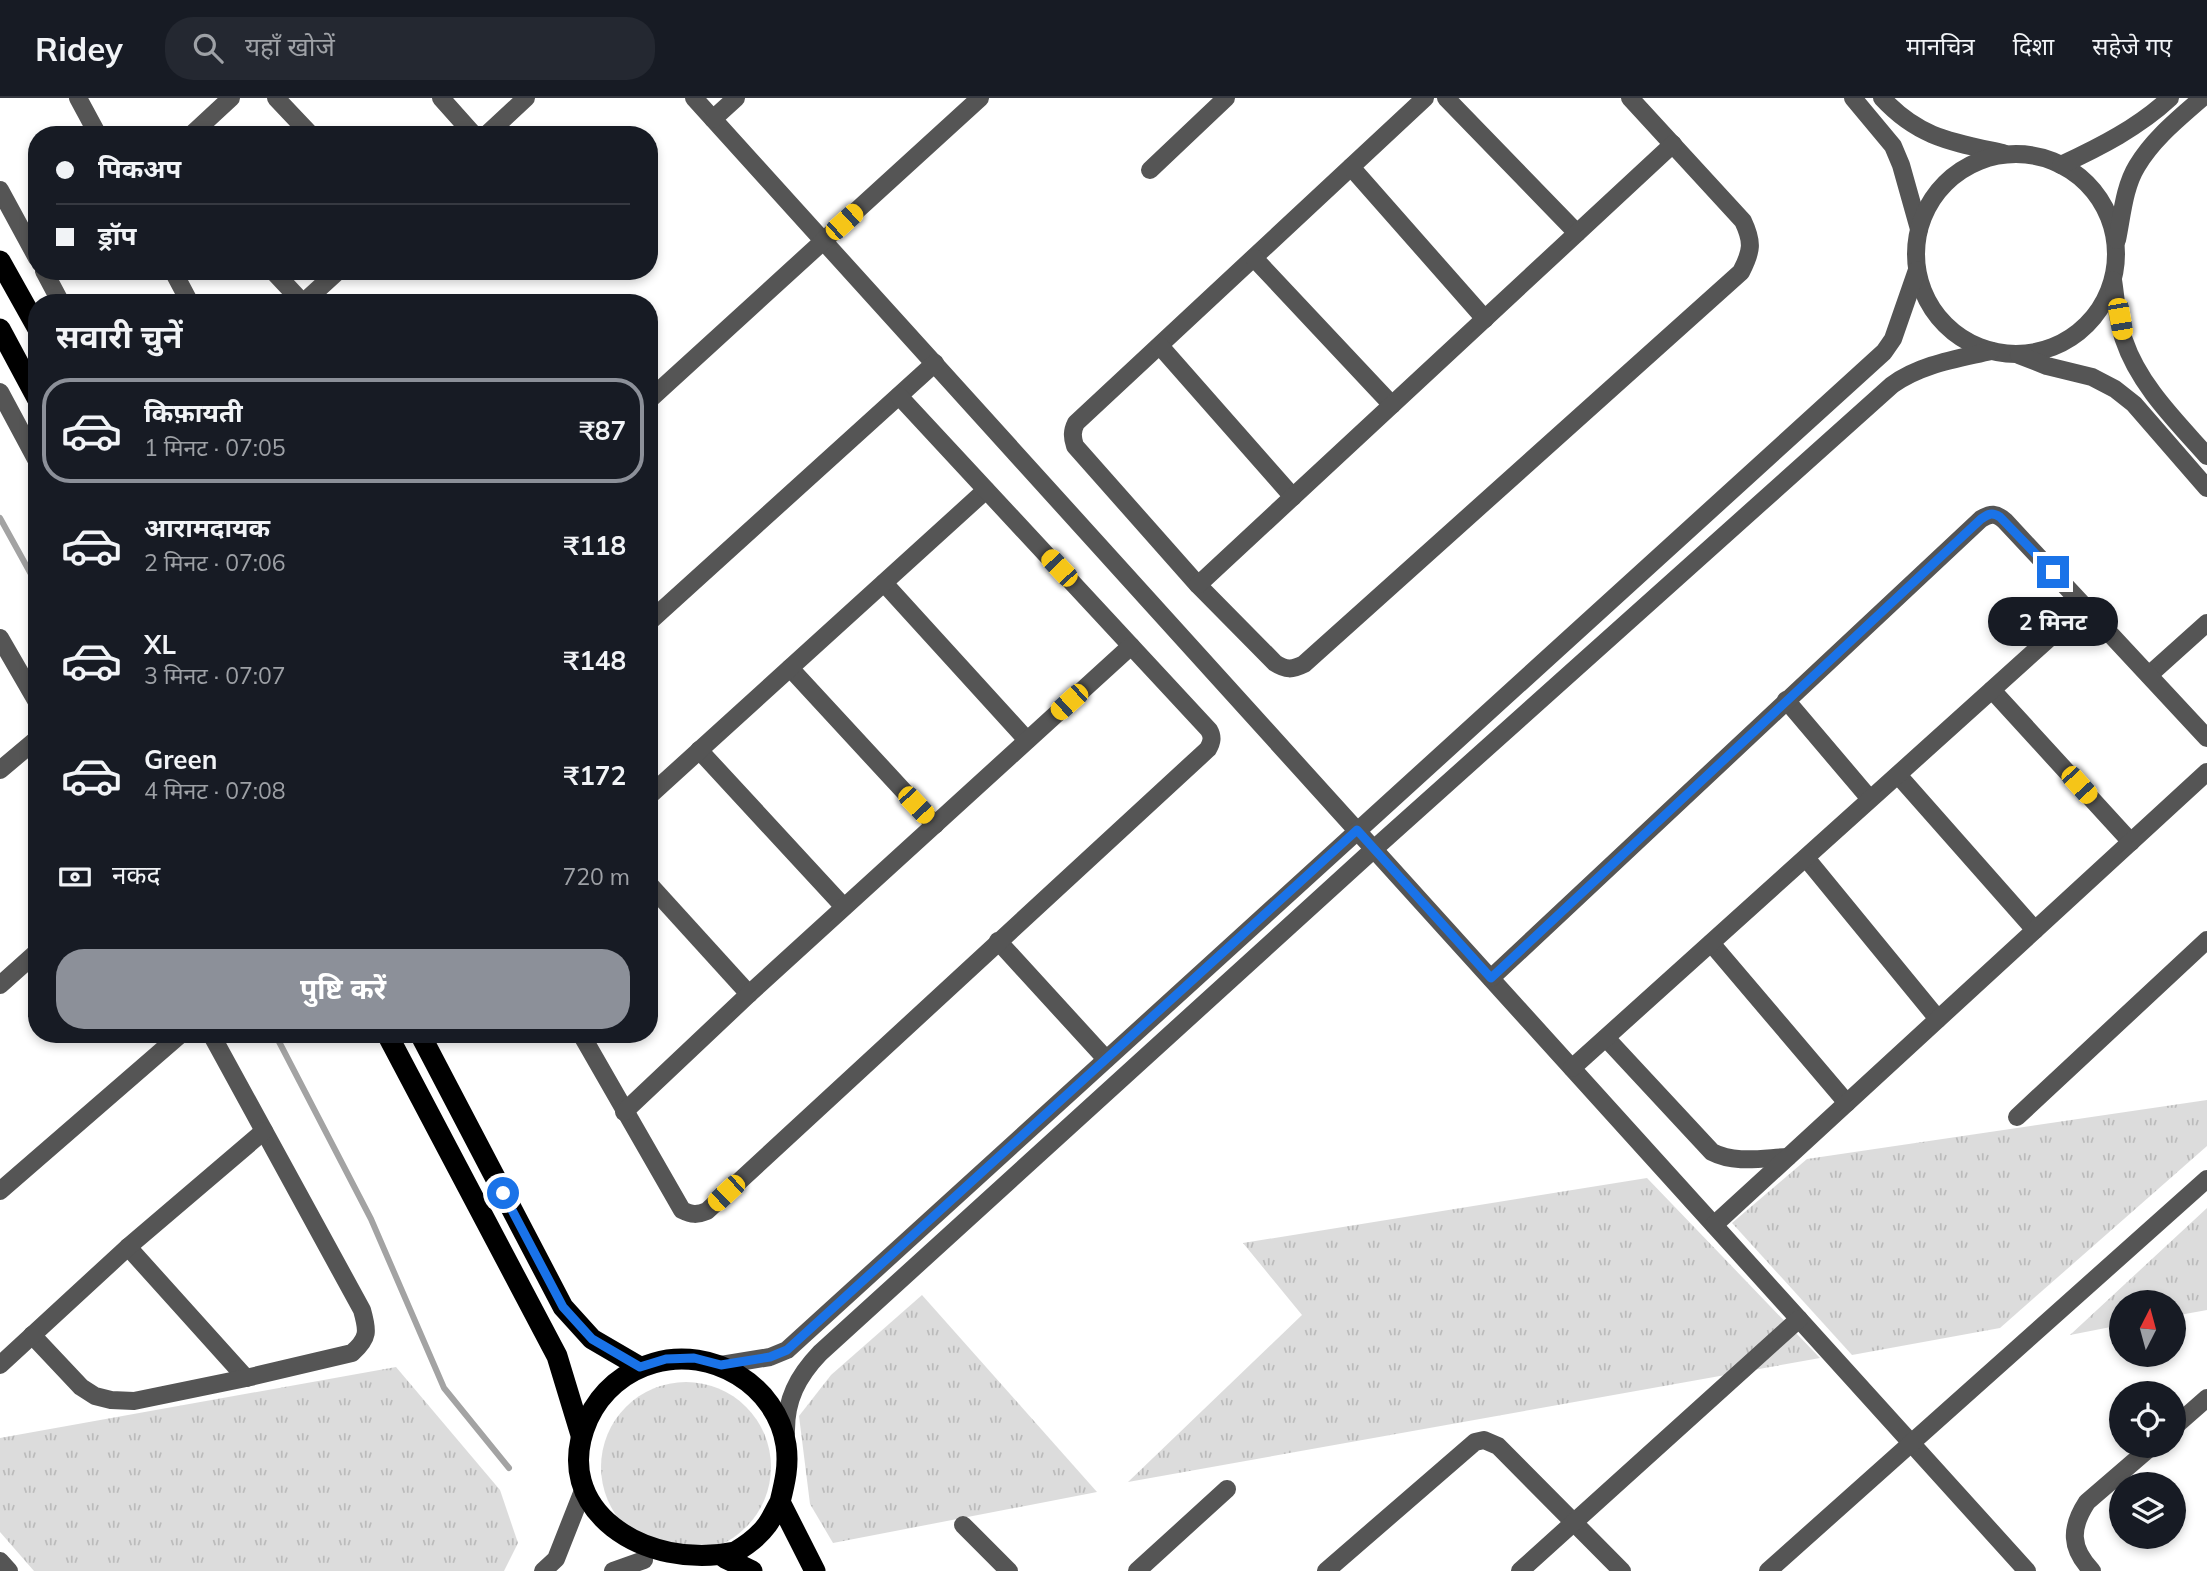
<!DOCTYPE html>
<html lang="hi">
<meta charset="utf-8">
<style>
:root{--surface:#171b24;--page:#242831;--text:#f1f3f6;--muted:#9ea1a6;--line:#363941;--accent:#8c9099}
body{margin:0;font-family:Mulish,"Noto Sans Devanagari",sans-serif;background:var(--page);color:var(--text);height:100vh;display:flex;flex-direction:column;font-size:26px;white-space:nowrap}
*{box-sizing:border-box;margin:0}
p{font-size:23px;color:var(--muted)}
.icon{flex:none;width:38px;height:38px;fill:none;stroke:currentColor;stroke-width:2;stroke-linecap:round;stroke-linejoin:round}
.map{position:relative;flex:1;overflow:hidden}
.details{position:absolute;left:28px;top:196px;width:630px;height:749px;display:flex;flex-direction:column;background:var(--surface);border-radius:28px;box-shadow:0 4px 10px #0003}
.details>*{flex:none}
.hud{position:absolute;left:28px;top:28px;width:630px;height:154px;border-radius:28px;box-shadow:0 4px 10px #0003;display:grid;align-content:center;height:154px;padding:0 28px;background:var(--surface)}
.needle{width:46px;rotate:6deg}
.fabs{position:absolute;left:2109px;top:1192px;display:grid;gap:14px}
.fabs a{display:grid;place-items:center;width:77px;height:77px;border-radius:50%;background:var(--surface);box-shadow:0 4px 10px #0003;font-size:35px}
.end{position:absolute;width:32px;height:32px;margin:-16px;border:9px solid #1a73e8;background:#fff;box-shadow:0 0 0 4px #fff}
.from{border-radius:50%}
.bubble{position:absolute;height:49px;border-radius:24px;background:var(--surface);box-shadow:0 4px 10px #0003;font-size:23px;font-weight:700;line-height:49px;text-align:center}
.car{position:absolute;width:21px;height:42px;margin:-21px -10px;border-radius:9px;box-shadow:0 0 5px 2px #0007;background:linear-gradient(#f5c518 24%,#345 0 40%,#f5c518 0 76%,#345 0 86%,#f5c518 0)}
.hud b{display:flex;align-items:center;gap:24px;height:66px;font-size:26px}
.hud b+b{border-top:2px solid var(--line)}
.hud i{width:18px;height:18px;background:var(--text)}
ul{padding:0;list-style:none}
li{display:flex;align-items:center;gap:21px;height:105px;margin:0 14px 10px;padding:0 14px;border:4px solid transparent;border-radius:28px}
li div{flex:1}
li b{display:block;font-size:26px}
li em{font-style:normal;font-weight:700}
li.on{border-color:var(--accent)}
li>.icon{width:63px;height:63px;stroke-width:1.5}
h2{padding:0 28px;font-size:32px;line-height:84px}
.pay{display:flex;align-items:center;gap:18px;height:77px;padding:0 28px;font-size:26px}
.pay p{margin-inline-start:auto}
.button{display:flex;gap:14px;margin-top:auto;padding:14px 28px}
.button a{flex:1;height:80px;border-radius:28px;background:var(--accent);color:#fff;font-size:28px;font-weight:700;line-height:80px;text-align:center}
header{display:flex;align-items:center;gap:42px;box-sizing:border-box;height:98px;padding:0 35px;background:var(--surface);border-bottom:2px solid var(--line)}
header strong{font-size:33px}
nav{display:flex;gap:38px;margin-inline-start:auto;font-size:24px}
.search{width:490px;height:63px;background:var(--page);display:flex;align-items:center;gap:18px;box-sizing:border-box;padding:0 24px;border-radius:28px;color:var(--muted);font-size:26px}
.map>svg:first-child{display:block}
</style>
<header>
<strong>Ridey</strong>
<div class="search"><svg class="icon" aria-label="search" viewBox="0 0 24 24"><circle cx="10" cy="10" r="6"/><path d="M15 15l6 6"/></svg>यहाँ खोजें</div>
<nav><a>मानचित्र</a><a>दिशा</a><a>सहेजे गए</a></nav>
</header>
<div class="map">
<svg width="2207" height="1473" viewBox="0 0 2207 1473">
<defs>
<pattern id="park-tufts" width="24" height="20" patternUnits="userSpaceOnUse" patternTransform="scale(1.75)"><rect width="24" height="20" fill="#dcdcdc"/><path d="M3 7l-1-3M5 7V3M7 7l1-3M15 17l-1-3M17 17v-4M19 17l1-3" fill="none" stroke="#bbb"/></pattern>
</defs>
<rect width="100%" height="100%" fill="#fff"/>
<g fill="url(#park-tufts)">
<path d="M2207 1002V1048L2000 1230 1852 1257 1732 1125 1807 1061Z"/>
<path d="M1647 1080 1820 1260 1128 1384 1302 1217 1243 1145Z"/>
<path d="M2207 1110V1212L2174 1218V1204H2121V1227L2070 1237Z"/>
<path d="M922 1197 1097 1394 833 1445 810 1406 799 1318 831 1277Z"/>
<path d="M396 1269 500 1392 518 1445 504 1473H34L0 1434V1340Z"/>
<circle cx="686" cy="1369" r="85"/>
</g>
<g fill="none" stroke-linecap="round" stroke-linejoin="round">
<g stroke="#a3a3a3" stroke-width="6">
<path d="M0 420 37 487"/>
<path d="M275 936 371 1121 444 1290 509 1370"/>
</g>
<g stroke="#555" stroke-width="18">
<path d="M78 0 98 37"/>
<path d="M276 0 311 37"/>
<path d="M441 0 474 37"/>
<path d="M694 0 2027 1473"/>
<path d="M1425 0 1076 325C1072 333 1072 339 1075 348L1198 487 1275 565C1286 572 1292 572 1304 566L1741 174C1752 153 1753 144 1743 123L1630 0"/>
<path d="M1446 0 1577 135"/>
<path d="M1853 0 1893 48 1901 67 1919 131"/>
<path d="M1882 0C1919 40 1952 44 2003 55"/>
<path d="M713 21 736 0"/>
<path d="M191 37 231 0"/>
<path d="M486 37 526 0"/>
<circle cx="2016" cy="156" r="100"/>
<path d="M2061 67C2100 49 2139 29 2170 0"/>
<path d="M1351 69 1485 221"/>
<path d="M1150 72 1226 0"/>
<path d="M0 92 37 160"/>
<path d="M2117 142C2122 118 2124 89 2137 68 2153 41 2178 21 2202 0"/>
<path d="M1254 160 1392 307"/>
<path d="M44 173 61 205"/>
<path d="M173 173 190 205"/>
<path d="M273 173 303 205"/>
<path d="M2113 182C2116 201 2117 223 2124 242 2139 287 2176 323 2207 358"/>
<path d="M303 205 338 173"/>
<path d="M1160 248 1293 399"/>
<path d="M2019 257 2047 268 2092 279 2115 291 2134 306 2207 390"/>
<path d="M0 294 37 363"/>
<path d="M649 302 980 0"/>
<path d="M884 485 1027 642"/>
<path d="M1198 487 1673 46"/>
<path d="M649 524 935 265"/>
<path d="M0 540 37 604"/>
<path d="M790 570 935 727"/>
<path d="M2149 577 2207 525"/>
<path d="M1992 592 2131 744"/>
<path d="M1786 602 1870 701"/>
<path d="M699 652 844 809"/>
<path d="M0 672 37 641"/>
<path d="M1898 677 2035 832"/>
<path d="M649 698 986 392"/>
<path d="M1806 760 1938 921"/>
<path d="M649 786 749 896"/>
<path d="M998 843 1106 961"/>
<path d="M1711 845 1847 1005"/>
<path d="M1491 880 1981 421C1991 415 1996 415 2005 423L2207 640"/>
<path d="M0 887 37 854"/>
<path d="M581 936 682 1112C692 1117 697 1117 707 1113L1208 651C1212 644 1213 639 1209 632L899 298"/>
<path d="M1606 940 1712 1054C1735 1066 1763 1060 1788 1059"/>
<path d="M1572 970 2085 508"/>
<path d="M624 1014 749 896 1131 548"/>
<path d="M2017 1019 2207 842"/>
<path d="M0 1093 181 936"/>
<path d="M1714 1127 2207 674"/>
<path d="M128 1149 246 1280"/>
<path d="M32 1237 81 1289 95 1298 111 1302 134 1303 246 1280 352 1255C369 1240 368 1233 362 1212L211 936"/>
<path d="M0 1267 128 1149 264 1033"/>
<path d="M721 1267 770 1259 787 1252 1884 254 1893 241 1917 172"/>
<path d="M2174 1329 2207 1300"/>
<path d="M786 1336C785 1302 798 1278 820 1255L1374 751 1892 287C1921 266 1957 261 1991 253"/>
<path d="M963 1427 1009 1473"/>
<path d="M0 1463 9 1473"/>
<path d="M543 1473 556 1461 582 1395"/>
<path d="M613 1473 644 1462"/>
<path d="M1137 1473 1227 1391"/>
<path d="M1326 1473 1475 1344 1484 1342 1498 1348 1622 1473"/>
<path d="M1520 1473 1799 1221"/>
<path d="M1768 1473 2207 1081"/>
<path d="M2092 1473C2070 1450 2070 1430 2087 1404L2152 1348"/>
</g>
<g stroke="#000" stroke-width="21">
<path d="M0 163 37 229"/>
<path d="M0 231 37 300"/>
<path d="M387 936 557 1258 581 1337"/>
<path d="M420 936 563 1209 592 1241 640 1269"/>
<path d="M780 1404C776 1411 772 1420 767 1427 759 1438 747 1447 735 1454 647 1473 547 1413 588 1321 601 1293 625 1273 654 1265 711 1248 777 1287 786 1347 789 1367 785 1384 780 1404L815 1473"/>
<path d="M725 1460 752 1473"/>
</g>
</g>
<g fill="none" stroke-linecap="round" stroke-linejoin="round">
<path stroke="#1a73e8" stroke-width="9" d="M503 1095 563 1209 592 1241 640 1269 666 1261 694 1260 721 1267 770 1259 787 1252 1357 732 1491 880 1981 421C1988 416 1992 414 2000 419L2053 474"/>
</g>
</svg>
<div class="fabs">
<a><svg class="needle" viewBox="-14 -14 28 28"><path d="M0-13l5 13h-10z" fill="#e53935"/><path d="M0 13l5-13h-10z" fill="#9ea1a6"/></svg></a>
<a><svg class="icon" aria-label="locate" viewBox="0 0 24 24"><circle cx="12" cy="12" r="6"/><path d="M12 2v4M12 18v4M2 12h4M18 12h4"/></svg></a>
<a><svg class="icon" aria-label="layers" viewBox="0 0 24 24"><path d="M12 4l9 5-9 5-9-5zM3 14l9 5 9-5"/></svg></a>
</div>
<i class="end from" style="left:503px;top:1095px"></i>
<i class="end" style="left:2053px;top:474px"></i>
<div class="bubble" style="left:1988px;top:499px;width:130px">2 मिनट</div>
<i class="car" style="left:844px;top:124px;rotate:48deg"></i>
<i class="car" style="left:2120px;top:221px;rotate:170deg"></i>
<i class="car" style="left:1059px;top:470px;rotate:317deg"></i>
<i class="car" style="left:1069px;top:604px;rotate:228deg"></i>
<i class="car" style="left:2079px;top:687px;rotate:138deg"></i>
<i class="car" style="left:916px;top:707px;rotate:137deg"></i>
<i class="car" style="left:726px;top:1095px;rotate:227deg"></i>
<div class="hud">
<b><i class="from"></i>पिकअप</b>
<b><i></i>ड्रॉप</b>
</div>
<section class="details">
<h2>सवारी चुनें</h2>
<ul>
<li class="on"><svg class="icon" aria-label="car" viewBox="0 0 24 24"><path d="M5 17H2v-5l4-1 3-4h7l3 4 3 1v5h-3M9 17h6M6 11h13"/><circle cx="7" cy="17" r="2"/><circle cx="17" cy="17" r="2"/></svg><div><b>किफ़ायती</b><p>1 मिनट · 07:05</p></div><em>₹87</em></li>
<li><svg class="icon" aria-label="car" viewBox="0 0 24 24"><path d="M5 17H2v-5l4-1 3-4h7l3 4 3 1v5h-3M9 17h6M6 11h13"/><circle cx="7" cy="17" r="2"/><circle cx="17" cy="17" r="2"/></svg><div><b>आरामदायक</b><p>2 मिनट · 07:06</p></div><em>₹118</em></li>
<li><svg class="icon" aria-label="car" viewBox="0 0 24 24"><path d="M5 17H2v-5l4-1 3-4h7l3 4 3 1v5h-3M9 17h6M6 11h13"/><circle cx="7" cy="17" r="2"/><circle cx="17" cy="17" r="2"/></svg><div><b>XL</b><p>3 मिनट · 07:07</p></div><em>₹148</em></li>
<li><svg class="icon" aria-label="car" viewBox="0 0 24 24"><path d="M5 17H2v-5l4-1 3-4h7l3 4 3 1v5h-3M9 17h6M6 11h13"/><circle cx="7" cy="17" r="2"/><circle cx="17" cy="17" r="2"/></svg><div><b>Green</b><p>4 मिनट · 07:08</p></div><em>₹172</em></li>
</ul>
<div class="pay"><svg class="icon" aria-label="cash" viewBox="0 0 24 24"><path d="M3 7h18v10H3z"/><circle cx="12" cy="12" r="2"/></svg>नकद<p>720 m</p></div>
<div class="button"><a>पुष्टि करें</a></div>
</section>
</div>
